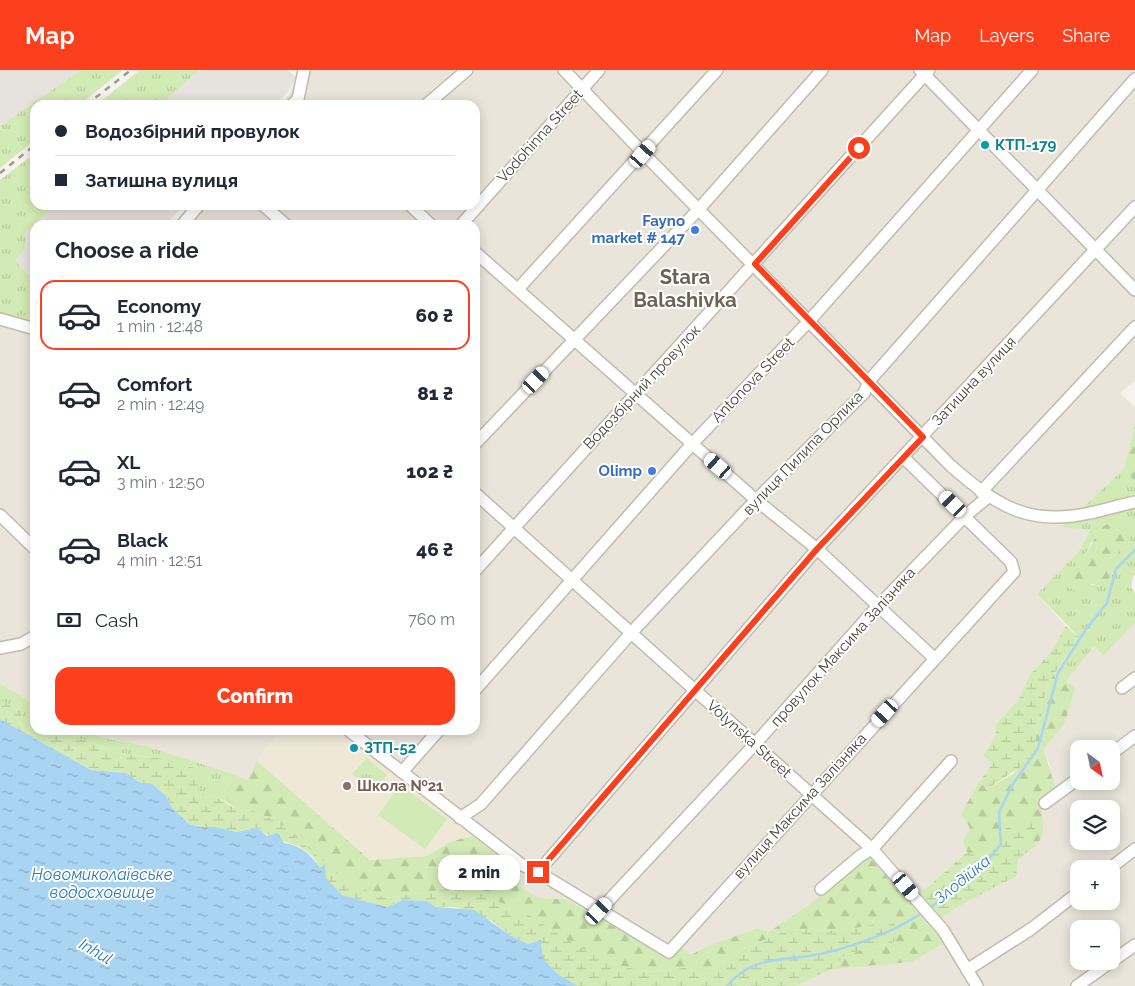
<!DOCTYPE html>
<meta charset="utf-8">
<style>
:root{--surface:#fff;--page:#f2f2f3;--text:#1f2937;--muted:#747a83;--line:#e0e1e3;--accent:#fc3f1d}
body{margin:0;font-family:Raleway,sans-serif;background:var(--page);color:var(--text);height:100vh;display:flex;flex-direction:column;font-size:19px;white-space:nowrap}
*{box-sizing:border-box;margin:0}
p{font-size:16px;color:var(--muted)}
.icon{flex:none;width:28px;height:28px;fill:none;stroke:currentColor;stroke-width:2;stroke-linecap:round;stroke-linejoin:round}
.map{position:relative;flex:1;overflow:hidden}
.side{position:absolute;left:30px;top:150px;width:450px;height:515px;display:flex;flex-direction:column;background:var(--surface);border-radius:15px;box-shadow:0 2px 12px #0003}
.side>*{flex:none}
.top-card{position:absolute;left:30px;top:30px;width:450px;height:110px;border-radius:15px;box-shadow:0 2px 12px #0003;display:grid;align-content:center;height:110px;padding:0 25px;background:var(--surface)}
.needle{width:32px;rotate:147deg}
.controls{position:absolute;left:1070px;top:670px;display:grid;gap:10px}
.controls a{display:grid;place-items:center;width:50px;height:50px;border-radius:10px;background:var(--surface);box-shadow:0 2px 12px #0003;font-size:25px}
.end{position:absolute;width:22px;height:22px;margin:-11px;border:6px solid #fc3f1d;background:#fff;box-shadow:0 0 0 2px #fff}
.from{border-radius:50%}
.bubble{position:absolute;height:35px;border-radius:15px;background:var(--surface);box-shadow:0 2px 12px #0003;font-size:16px;font-weight:800;line-height:35px;text-align:center}
.car{position:absolute;width:15px;height:30px;margin:-15px -8px;border-radius:6px;box-shadow:0 0 4px 1px #0007;background:linear-gradient(#fff 24%,#345 0 40%,#fff 0 76%,#345 0 86%,#fff 0)}
.top-card b{display:flex;align-items:center;gap:18px;height:48px;font-size:19px}
.top-card b+b{border-top:1px solid var(--line)}
.top-card i{width:12px;height:12px;background:var(--text)}
ul{padding:0;list-style:none}
li{display:flex;align-items:center;gap:15px;height:70px;margin:0 10px 8px;padding:0 15px;border:2px solid transparent;border-radius:15px}
li div{flex:1}
li b{display:block;font-size:19px}
li em{font-style:normal;font-weight:800}
li.active{border-color:var(--accent)}
li>.icon{width:45px;height:45px;stroke-width:1.5}
h2{padding:0 25px;font-size:22px;line-height:60px}
.pay{display:flex;align-items:center;gap:12px;height:55px;padding:0 25px;font-size:19px}
.pay p{margin-inline-start:auto}
.cta{display:flex;gap:10px;margin-top:auto;padding:10px 25px}
.cta a{flex:1;height:58px;border-radius:15px;background:var(--accent);color:#fff;font-size:20px;font-weight:800;line-height:58px;text-align:center}
header{display:flex;align-items:center;gap:30px;box-sizing:border-box;height:70px;padding:0 25px;background:var(--accent);color:#fff}
header strong{font-size:24px}
nav{display:flex;gap:28px;margin-inline-start:auto;font-size:18px}
.map>svg:first-child{display:block}
</style>
<header>
<strong>Map</strong>
<nav><a>Map</a><a>Layers</a><a>Share</a></nav>
</header>
<div class="map">
<svg width="1135" height="916" viewBox="0 0 1135 916">
<defs>
<pattern id="grass-tufts" width="24" height="20" patternUnits="userSpaceOnUse" patternTransform="scale(1.25)"><rect width="24" height="20" fill="#d2eab5"/><path d="M3 7l-1-3M5 7V3M7 7l1-3M15 17l-1-3M17 17v-4M19 17l1-3" fill="none" stroke="#b6ca9c"/></pattern>
<pattern id="forest-firs" width="22" height="20" patternUnits="userSpaceOnUse" patternTransform="scale(1.25)"><rect width="22" height="20" fill="#d2eab5"/><path d="M5 1l3.5 6h-7zM16 11l3.5 6h-7z" fill="#b6ca9c"/></pattern>
<pattern id="wetland-marsh" width="20" height="14" patternUnits="userSpaceOnUse" patternTransform="scale(1.25)"><rect width="20" height="14" fill="#d2eab5"/><path d="M1 5h8M5 5V1M11 12h8M15 12V8" fill="none" stroke="#b6ca9c"/></pattern>
<pattern id="water-ripples" width="26" height="14" patternUnits="userSpaceOnUse" patternTransform="scale(1.25)"><rect width="26" height="14" fill="#a9d4f2"/><path d="M2 4q2-2 4 0t4 0M15 11q2-2 4 0t4 0" fill="none" stroke="#8caec5"/></pattern>
</defs>
<rect width="100%" height="100%" fill="#f6f3ec"/>
<g fill="#eae5da" fill-rule="evenodd">
<path d="M299 0H1135V311L1120 323 1135 337V354L1124 399 1063 456 1090 460 1079 481 1037 524 1066 556 1050 583 1029 606 1018 631 995 655 996 665 983 685 992 694 979 712 961 744 970 758 963 771 967 782 920 824 910 829 810 834 769 862 757 858 736 868 701 879 691 885 670 889 567 829 539 828 519 816V800L476 770 343 664 325 660H475V155H178L194 135H475V35H280L289 25Z"/>
<path d="M0 257 16 258 35 265V634L0 614Z"/>
<path d="M1135 553V916H796L832 899 853 896 940 850 952 838 984 823 996 814 1015 807 1018 790 1026 783 1041 748 1042 731 1050 696 1044 679 1065 653 1066 612 1094 576 1103 586ZM1079 679H1111V711H1079ZM1079 739H1111V771H1079ZM1079 799H1111V831H1079ZM1079 859H1111V891H1079Z"/>
<path d="M82 660H281L260 687 248 711 146 676 108 669Z"/>
</g>
<g fill="#e6e2dd">
<path d="M0 0H81L0 56Z"/>
<path d="M199 0H288L296 8 288 22 275 35H161Z"/>
<path d="M55 135H184L165 155H35V211L15 191 25 180V163Z"/>
</g>
<path fill="#efe8d6" d="M281 660H325L343 664 472 766 450 772 427 786 370 790 257 691Z"/>
<g fill="url(#grass-tufts)" fill-rule="evenodd">
<path d="M81 0H123L79 35H35V70L0 98V56Z"/>
<path d="M140 0H199L161 35H96Z"/>
<path d="M35 83V135H55L25 163V180L15 191 35 211V265L16 258 0 257V110Z"/>
<path d="M1124 399 1135 412V505L1133 506 1131 517 1135 523V553L1103 586 1094 576 1066 612 1060 596 1079 567 1037 524 1079 481 1090 460 1062 457ZM1131 451 1113 461 1132 472 1110 488 1105 516 1065 513 1084 488 1091 473Z"/>
<path d="M0 614 35 634V660H39L35 666 20 657 22 642 0 630Z"/>
<path d="M62 660H82L108 669 146 676 232 704 224 723 230 734 216 727 199 723 157 688 112 682Z"/>
<path d="M367 688 387 705 371 722 352 704Z"/>
</g>
<g fill="url(#forest-firs)">
<path d="M1135 354V412L1124 399Z"/>
<path d="M1126 447 1131 451 1114 461 1126 466 1132 472 1110 488 1112 501 1105 517 1092 514 1079 524 1064 513 1084 488 1101 457Z"/>
<path d="M1060 596 1066 612 1075 618 1065 653 1044 679 1055 718 1042 731C1041 756 1050 769 1026 783V771L1035 760 1006 758 985 787 967 782 963 771 970 758 961 744 979 712 987 719 1013 704 1035 678 1036 659 1048 613Z"/>
<path d="M257 691 370 790 427 786 450 772 472 766 519 800V816L539 828 566 829 670 889 681 878 691 885C711 872 736 868 757 858L769 862 810 834 868 786 910 829 920 824 953 868 912 892 832 899 845 885 894 872 892 852 839 861 790 859 736 882 709 903 697 905 690 897 650 902 617 895 447 819 385 828 346 812 279 752 253 741 236 739 230 734 224 723 232 704 248 711Z"/>
</g>
<g fill="url(#wetland-marsh)">
<path d="M1066 556 1079 567 1048 613 1036 659 1035 678 1025 694 987 719 979 712 992 694 983 685 996 665 995 655 1018 631 1029 606 1050 583Z"/>
<path d="M0 630 22 642 20 657 35 666 39 660H62L112 682 157 688 194 698 199 723 216 727 236 739 253 741 279 752 347 812 385 828 447 819 479 823 529 845 573 874 617 895 650 902 690 897 697 905 709 903 736 882 790 859 839 861 892 851 898 862 894 872 845 885 832 899 796 916H578L559 905 543 889 541 870 528 874 510 865 492 851 455 837H436L427 831 403 830 387 837 342 825 325 808V795L320 798C317 794 315 788 311 785 298 771 274 773 258 758L236 762 216 757H200L189 754 173 739 166 726 152 714 139 712 126 703 91 700 0 649Z"/>
<path d="M1032 747 1035 760 1026 771V783L1018 790 1016 807C1004 812 995 817 984 823 967 833 954 836 940 850L920 824 967 782 985 787 1006 758Z"/>
</g>
<path fill="#d2eab5" d="M400 715 447 749 425 779 378 745Z"/>
<path fill="url(#water-ripples)" d="M0 649 91 700 126 703 139 712 152 714 166 726 173 739 189 754 200 757H216L236 762 258 758 267 766 278 763 284 773C301 776 310 783 320 798L325 794 326 808 342 825 387 837 403 830 427 831 436 837 474 840 510 865 528 874 541 870 543 889 559 905 578 916H0Z"/>
<g fill="none" stroke-linecap="round" stroke-linejoin="round">
<g stroke="#a9d4f2" stroke-width="2.5">
<path d="M930 838 985 794 1001 774 999 742 1013 714 1038 678 1058 603 1086 559 1107 533 1116 499 1135 480"/>
<path d="M727 916C754 883 789 892 825 883 857 875 896 861 923 842"/>
</g>
<defs>
<g id="minor">
<path d="M564 0 643 83 951 396C996 435 1028 457 1090 443 1105 440 1120 435 1135 432"/>
<path d="M920 0 1135 220"/>
<path d="M292 35 298 29 304 0"/>
<path d="M426 35 467 0"/>
<path d="M263 135 286 155"/>
<path d="M410 135 431 155"/>
<path d="M182 155 199 135"/>
<path d="M461 155 599 0"/>
<path d="M475 182 756 430 817 479 934 588"/>
<path d="M518 219 717 0"/>
<path d="M0 249 35 259"/>
<path d="M475 374 699 139 822 0"/>
<path d="M981 422 1135 257"/>
<path d="M475 423 872 779 943 860 977 916"/>
<path d="M0 445 35 479"/>
<path d="M475 501 929 0"/>
<path d="M0 578 21 574 35 566"/>
<path d="M1122 618 1135 608"/>
<path d="M475 620 692 374 810 250 1032 0"/>
<path d="M348 660 522 795 538 802 669 882 1014 502 1011 492 903 387"/>
<path d="M1111 684 1135 666"/>
<path d="M402 702 439 660"/>
<path d="M1045 733 1079 708"/>
<path d="M460 748 481 734 631 563 756 430 864 323 869 311 1135 9"/>
<path d="M1109 799 1135 779"/>
<path d="M538 802 817 479 1135 137"/>
<path d="M821 819 860 786 872 779 951 691"/>
<path d="M599 841 755 674 877 537 965 446 988 427"/>
<path d="M967 900 1031 859 1079 822"/>
<path d="M1077 916 1135 875"/>
</g>
</defs>
<use href="#minor" stroke="#c2bbae" stroke-width="14"/>
<use href="#minor" stroke="#fff" stroke-width="11"/>
<g stroke="#9a9a9a" stroke-width="2.5" stroke-dasharray="6 6" stroke-linecap="butt">
<path d="M86 35 131 0"/>
<path d="M0 103 35 75"/>
</g>
</g>
<g fill="none" stroke-linecap="round" stroke-linejoin="round">
<path stroke="#fc3f1d" stroke-width="6" d="M538 802 817 479 923 367 755 194 859 78"/>
</g>
<g fill="#0f9aa8" stroke="#fff" stroke-width="2">
<circle cx="985" cy="75" r="5"/>
<circle cx="354" cy="678" r="5"/>
</g>
<g fill="#3f7fe0" stroke="#fff" stroke-width="2">
<circle cx="695" cy="160" r="5"/>
<circle cx="652" cy="401" r="5"/>
</g>
<circle fill="#8d6e63" stroke="#fff" stroke-width="2" cx="347" cy="716" r="5"/>
<g text-anchor="middle" stroke-width="4" stroke-linejoin="round" paint-order="stroke">
<g font-size="15" fill="#4b4439" stroke="#fff">
<text transform="translate(540 66) rotate(-48)" y="5">Vodohinna Street</text>
<text transform="translate(753 310) rotate(-46)" y="5">Antonova Street</text>
<text transform="translate(974 311) rotate(-47)" y="5">Затишна вулиця</text>
<text transform="translate(642 317) rotate(-47)" y="5">Водозбірний провулок</text>
<text transform="translate(803 383) rotate(-46)" y="5">вулиця Пилипа Орлика</text>
<text transform="translate(843 577) rotate(-48)" y="5">провулок Максима Залізняка</text>
<text transform="translate(749 669) rotate(42)" y="5">Volynska Street</text>
<text transform="translate(800 736) rotate(-48)" y="5">вулиця Максима Залізняка</text>
</g>
<g font-size="15" font-weight="bold" fill="#0d838f" stroke="#fff" text-anchor="start">
<text x="995" y="80">КТП-179</text>
<text x="364" y="683">ЗТП-52</text>
</g>
<g font-size="15" font-weight="bold" fill="#366cbe" stroke="#fff" text-anchor="end">
<text x="685" y="156">Fayno<tspan x="685" dy="17">market # 147</tspan></text>
<text x="642" y="406">Olimp</text>
</g>
<g font-size="15" font-weight="bold" fill="#785e54" stroke="#fff" text-anchor="start">
<text x="357" y="721">Школа №21</text>
</g>
<g font-size="16" font-style="italic" fill="#2e7ab2" stroke="#fff">
<text x="102" y="810">Новомиколаївське<tspan x="102" dy="18">водосховище</tspan></text>
<text transform="translate(962 809) rotate(-39)" y="6">Злодійка</text>
<text transform="translate(96 881) rotate(30)" y="6">Inhul</text>
</g>
<g font-size="20" font-weight="bold" fill="#6e6250" stroke="#fff">
<text x="685" y="214">Stara<tspan x="685" dy="23">Balashivka</tspan></text>
</g>
</g>
</svg>
<div class="controls">
<a><svg class="needle" viewBox="-14 -14 28 28"><path d="M0-13l5 13h-10z" fill="#e53935"/><path d="M0 13l5-13h-10z" fill="#747a83"/></svg></a>
<a><svg class="icon" aria-label="layers" viewBox="0 0 24 24"><path d="M12 4l9 5-9 5-9-5zM3 14l9 5 9-5"/></svg></a>
<a>+</a>
<a>−</a>
</div>
<i class="end from" style="left:859px;top:78px"></i>
<i class="end" style="left:538px;top:802px"></i>
<div class="bubble" style="left:438px;top:785px;width:82px">2 min</div>
<i class="car" style="left:643px;top:84px;rotate:41deg"></i>
<i class="car" style="left:536px;top:310px;rotate:43deg"></i>
<i class="car" style="left:718px;top:396px;rotate:311deg"></i>
<i class="car" style="left:953px;top:434px;rotate:314deg"></i>
<i class="car" style="left:885px;top:643px;rotate:222deg"></i>
<i class="car" style="left:906px;top:816px;rotate:140deg"></i>
<i class="car" style="left:599px;top:841px;rotate:43deg"></i>
<div class="top-card">
<b><i class="from"></i>Водозбірний провулок</b>
<b><i></i>Затишна вулиця</b>
</div>
<section class="side">
<h2>Choose a ride</h2>
<ul>
<li class="active"><svg class="icon" aria-label="car" viewBox="0 0 24 24"><path d="M5 17H2v-5l4-1 3-4h7l3 4 3 1v5h-3M9 17h6M6 11h13"/><circle cx="7" cy="17" r="2"/><circle cx="17" cy="17" r="2"/></svg><div><b>Economy</b><p>1 min · 12:48</p></div><em>60 ₴</em></li>
<li><svg class="icon" aria-label="car" viewBox="0 0 24 24"><path d="M5 17H2v-5l4-1 3-4h7l3 4 3 1v5h-3M9 17h6M6 11h13"/><circle cx="7" cy="17" r="2"/><circle cx="17" cy="17" r="2"/></svg><div><b>Comfort</b><p>2 min · 12:49</p></div><em>81 ₴</em></li>
<li><svg class="icon" aria-label="car" viewBox="0 0 24 24"><path d="M5 17H2v-5l4-1 3-4h7l3 4 3 1v5h-3M9 17h6M6 11h13"/><circle cx="7" cy="17" r="2"/><circle cx="17" cy="17" r="2"/></svg><div><b>XL</b><p>3 min · 12:50</p></div><em>102 ₴</em></li>
<li><svg class="icon" aria-label="car" viewBox="0 0 24 24"><path d="M5 17H2v-5l4-1 3-4h7l3 4 3 1v5h-3M9 17h6M6 11h13"/><circle cx="7" cy="17" r="2"/><circle cx="17" cy="17" r="2"/></svg><div><b>Black</b><p>4 min · 12:51</p></div><em>46 ₴</em></li>
</ul>
<div class="pay"><svg class="icon" aria-label="cash" viewBox="0 0 24 24"><path d="M3 7h18v10H3z"/><circle cx="12" cy="12" r="2"/></svg>Cash<p>760 m</p></div>
<div class="cta"><a>Confirm</a></div>
</section>
</div>
